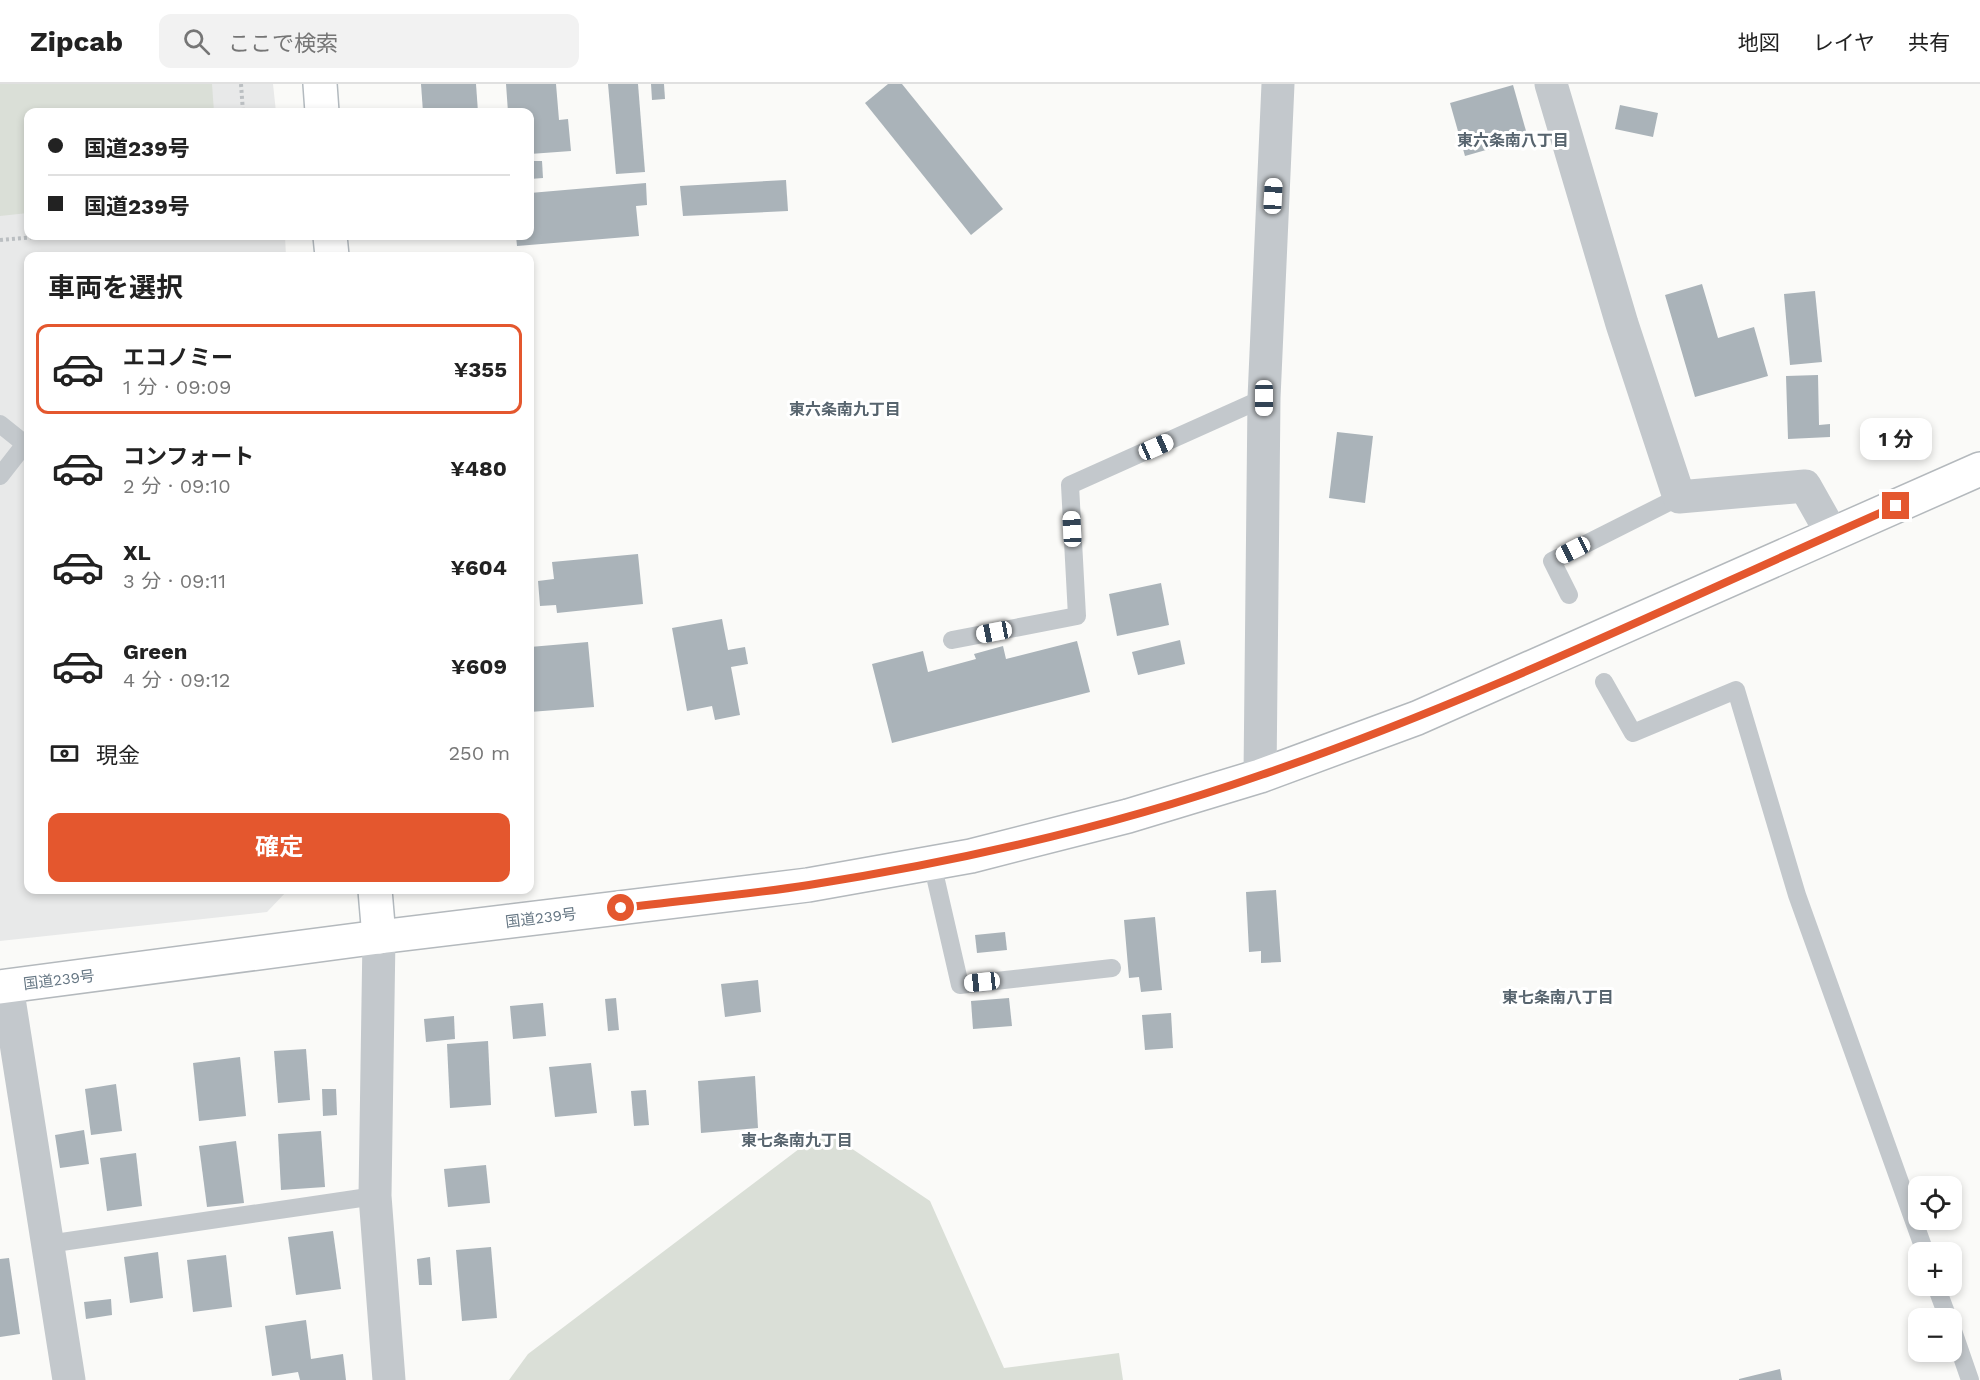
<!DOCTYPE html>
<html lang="ja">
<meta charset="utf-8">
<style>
:root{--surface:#fff;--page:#f2f2f2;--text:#222;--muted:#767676;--line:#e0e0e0;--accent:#e4572e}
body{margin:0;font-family:"Work Sans","Noto Sans JP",sans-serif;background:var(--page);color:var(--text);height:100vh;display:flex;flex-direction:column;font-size:22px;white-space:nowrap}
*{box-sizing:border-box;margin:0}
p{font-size:20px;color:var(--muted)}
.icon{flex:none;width:33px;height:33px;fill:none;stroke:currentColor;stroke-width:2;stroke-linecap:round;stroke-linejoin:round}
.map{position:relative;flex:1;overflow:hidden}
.sheet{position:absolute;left:24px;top:168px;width:510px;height:642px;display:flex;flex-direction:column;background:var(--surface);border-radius:12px;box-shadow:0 3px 9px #0003}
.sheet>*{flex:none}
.hud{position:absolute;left:24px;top:24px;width:510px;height:132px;border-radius:12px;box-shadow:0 3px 9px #0003;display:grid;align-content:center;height:132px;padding:0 24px;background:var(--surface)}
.fabs{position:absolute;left:1908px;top:1092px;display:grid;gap:12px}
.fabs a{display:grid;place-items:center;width:54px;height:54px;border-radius:12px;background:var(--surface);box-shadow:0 3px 9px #0003;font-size:30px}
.end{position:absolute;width:27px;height:27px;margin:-14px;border:8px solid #e4572e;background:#fff;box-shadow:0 0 0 3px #fff}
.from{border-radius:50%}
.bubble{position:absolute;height:42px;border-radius:12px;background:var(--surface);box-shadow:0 3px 9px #0003;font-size:20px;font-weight:700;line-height:42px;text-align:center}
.car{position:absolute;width:18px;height:36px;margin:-18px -9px;border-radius:8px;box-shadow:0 0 4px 2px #0007;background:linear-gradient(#fff 24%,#345 0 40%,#fff 0 76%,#345 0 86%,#fff 0)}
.hud b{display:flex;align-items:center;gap:21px;height:57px;font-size:22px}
.hud b+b{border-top:2px solid var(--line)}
.hud i{width:15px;height:15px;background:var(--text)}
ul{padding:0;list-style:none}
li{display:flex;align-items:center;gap:18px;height:90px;margin:0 12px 9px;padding:0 12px;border:3px solid transparent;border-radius:12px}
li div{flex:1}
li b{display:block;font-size:22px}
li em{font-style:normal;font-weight:700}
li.active{border-color:var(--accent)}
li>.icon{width:54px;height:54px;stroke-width:1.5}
h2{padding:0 24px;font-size:27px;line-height:72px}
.pay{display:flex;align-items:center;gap:15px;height:66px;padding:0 24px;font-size:22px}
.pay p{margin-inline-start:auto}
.primary-button{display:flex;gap:12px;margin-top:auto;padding:12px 24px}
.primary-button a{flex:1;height:69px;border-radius:12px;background:var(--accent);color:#fff;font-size:24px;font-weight:700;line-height:69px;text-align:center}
header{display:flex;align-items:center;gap:36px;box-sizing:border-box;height:84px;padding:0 30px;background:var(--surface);border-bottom:2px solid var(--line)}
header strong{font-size:28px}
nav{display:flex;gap:33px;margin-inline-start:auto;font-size:21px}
.search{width:420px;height:54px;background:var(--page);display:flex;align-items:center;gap:15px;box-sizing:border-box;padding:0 21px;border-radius:12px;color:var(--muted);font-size:22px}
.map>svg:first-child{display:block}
</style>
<header>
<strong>Zipcab</strong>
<div class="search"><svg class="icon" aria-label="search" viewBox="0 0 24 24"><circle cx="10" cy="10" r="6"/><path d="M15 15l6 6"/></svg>ここで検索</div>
<nav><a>地図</a><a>レイヤ</a><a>共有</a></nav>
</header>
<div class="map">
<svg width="1980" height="1296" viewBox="0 0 1980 1296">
<rect width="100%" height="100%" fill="#fafaf8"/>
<path fill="#e8e9e9" d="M0 0H273L276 28H28V152H285L286 172H28V806H288L267 828 0 857Z"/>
<g fill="#dadfd7">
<path d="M0 0H212L214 28H28V129L0 132Z"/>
<path d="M824 1046 930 1117 1004 1284 1119 1269 1123 1296H509L528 1270Z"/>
</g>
<g fill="#aab3b9">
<path d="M421 0H476L478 28H423Z"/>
<path d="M506 0H556L559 36 568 35 571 67 530 70V28H508Z"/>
<path d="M608 0H638L645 88 616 90Z"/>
<path d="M651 0H664L665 15 652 16Z"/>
<path d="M888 0H902L1003 125 971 151 865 19Z"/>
<path d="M1513 1 1528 54 1465 72 1450 19Z"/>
<path d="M1620 21 1658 29 1653 53 1615 45Z"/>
<path d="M530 77H542L543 94 530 95Z"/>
<path d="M786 96 788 127 683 132 680 102Z"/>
<path d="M646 99 647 121 636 122 639 152 517 162 516 152H530V109Z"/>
<path d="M1702 200 1718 254 1754 243 1768 292 1695 313 1665 211Z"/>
<path d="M1815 207 1822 278 1790 281 1784 210Z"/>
<path d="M1818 291 1819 341 1830 340V353L1788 355 1786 292Z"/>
<path d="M1337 348 1373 352 1365 419 1329 414Z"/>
<path d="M638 470 643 520 557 529 556 521 540 522 538 497 554 495 552 478Z"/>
<path d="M1161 499 1169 541 1117 552 1109 510Z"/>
<path d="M722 535 728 566 745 563 748 580 731 583 740 631 715 636 712 622 687 627 672 544Z"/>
<path d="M1180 556 1185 580 1138 591 1132 568Z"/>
<path d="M1077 557 1090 608 892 659 872 580 923 567 928 588 976 575 974 570 1003 562 1006 575Z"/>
<path d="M588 558 594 623 530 628V563Z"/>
<path d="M1276 806 1281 878 1261 879V867L1249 868 1246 808Z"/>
<path d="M1155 833 1162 906 1141 908 1139 893 1129 894 1124 836Z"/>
<path d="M1005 848 1007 866 977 869 975 851Z"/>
<path d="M758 896 761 928 725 933 721 900Z"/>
<path d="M616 914 619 946 608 947 605 915Z"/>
<path d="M1009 914 1012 942 973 945 971 917Z"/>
<path d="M543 919 546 952 513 955 510 922Z"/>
<path d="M1171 929 1173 964 1145 966 1142 931Z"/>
<path d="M454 932 455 955 426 958 424 935Z"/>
<path d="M488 957 491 1021 450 1024 447 960Z"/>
<path d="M306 965 310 1016 278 1019 274 967Z"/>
<path d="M240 973 246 1032 199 1037 193 979Z"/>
<path d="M591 979 597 1029 555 1033 549 983Z"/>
<path d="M755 992 758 1044 701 1049 698 997Z"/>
<path d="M116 1000 122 1047 91 1051 85 1005Z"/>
<path d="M322 1005H336L337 1031 323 1032Z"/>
<path d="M646 1006 649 1041 634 1042 631 1007Z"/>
<path d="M84 1046 89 1080 60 1084 55 1051Z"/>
<path d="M321 1047 325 1103 281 1106 278 1050Z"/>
<path d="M236 1057 244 1119 207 1123 199 1062Z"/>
<path d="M136 1069 142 1122 107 1127 100 1074Z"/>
<path d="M486 1081 490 1119 448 1123 444 1085Z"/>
<path d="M333 1147 341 1205 296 1211 288 1153Z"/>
<path d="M491 1163 497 1234 462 1237 456 1166Z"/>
<path d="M158 1168 163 1214 130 1219 124 1173Z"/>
<path d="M226 1171 232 1223 193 1228 187 1176Z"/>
<path d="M430 1173 432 1201H419L417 1175Z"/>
<path d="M9 1174 20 1250 0 1253V1175Z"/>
<path d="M111 1215 112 1231 86 1235 84 1218Z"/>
<path d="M306 1236 311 1275 343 1270 346 1296H300L298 1288 272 1292 265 1242Z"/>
<path d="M1780 1285 1782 1296H1739V1295Z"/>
</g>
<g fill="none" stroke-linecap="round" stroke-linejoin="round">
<defs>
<g id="secondary">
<path d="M320 0 322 28"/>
<path d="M330 152 332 172"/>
<path d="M375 806 379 853"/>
</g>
<path id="trunk" d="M0 903 379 853 808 801 971 772 1128 732 1260 692 1417 634 1980 385"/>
</defs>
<use href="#secondary" stroke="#b3babf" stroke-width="36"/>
<use href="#trunk" stroke="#b4b9bd" stroke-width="36"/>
<g stroke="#bbbfc2" stroke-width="4" stroke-dasharray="3 3" stroke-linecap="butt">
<path d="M241 0 243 28"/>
<path d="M0 156 46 152"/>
</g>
<g stroke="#c3c8cc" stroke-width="18">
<path d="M0 340 25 360H28"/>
<path d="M0 392 25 360"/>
<path d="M1569 511 1552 477 1679 413"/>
<path d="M952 556 1077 532 1070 401 1264 314"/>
<path d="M1604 598 1633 649 1736 606 1797 811 1925 1168"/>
<path d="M932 779 960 901 1112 884"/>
<path d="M48 1160 375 1112"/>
<path d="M1936 1202 1948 1234"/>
<path d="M1952 1244 1970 1296"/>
</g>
<g stroke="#c3c8cc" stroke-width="33">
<path d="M1551 0 1622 240 1679 413 1805 402 1832 450"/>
<path d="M1260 692 1264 314 1278 0"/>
<path d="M7 902 69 1296"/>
</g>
<path stroke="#c3c8cc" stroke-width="33" d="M379 853 375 1112 389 1296"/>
<use href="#secondary" stroke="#fff" stroke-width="33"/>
<use href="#trunk" stroke="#fff" stroke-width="33"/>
</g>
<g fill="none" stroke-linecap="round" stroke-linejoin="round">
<path stroke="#e4572e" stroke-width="8" d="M621 824C683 816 746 811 809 801 961 777 1115 742 1261 691 1478 617 1686 514 1896 422"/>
</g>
<g text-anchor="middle" stroke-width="6" stroke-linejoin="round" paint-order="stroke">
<g font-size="15" fill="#657683" stroke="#fff">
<text transform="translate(541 834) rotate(-7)" y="5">国道239号</text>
<text transform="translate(59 896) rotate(-7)" y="5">国道239号</text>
</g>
<g font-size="16" font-weight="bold" fill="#57646e" stroke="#fff">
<text x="1513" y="62">東六条南八丁目</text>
<text x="845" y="331">東六条南九丁目</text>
<text x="1558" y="919">東七条南八丁目</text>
<text x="797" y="1062">東七条南九丁目</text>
</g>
</g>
</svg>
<div class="fabs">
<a><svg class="icon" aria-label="locate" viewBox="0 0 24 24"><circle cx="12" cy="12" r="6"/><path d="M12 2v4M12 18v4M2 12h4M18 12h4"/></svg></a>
<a>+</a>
<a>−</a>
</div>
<i class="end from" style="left:621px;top:824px"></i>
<i class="end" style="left:1896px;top:422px"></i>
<div class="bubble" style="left:1860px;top:334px;width:72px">1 分</div>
<i class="car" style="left:1273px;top:112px;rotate:3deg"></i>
<i class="car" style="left:1264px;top:314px;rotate:180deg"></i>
<i class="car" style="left:1156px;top:363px;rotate:66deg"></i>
<i class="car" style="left:1072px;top:445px;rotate:357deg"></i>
<i class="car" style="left:1573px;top:466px;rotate:243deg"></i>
<i class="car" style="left:994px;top:548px;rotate:259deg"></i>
<i class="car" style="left:982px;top:898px;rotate:264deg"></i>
<div class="hud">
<b><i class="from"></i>国道239号</b>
<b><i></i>国道239号</b>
</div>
<section class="sheet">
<h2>車両を選択</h2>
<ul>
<li class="active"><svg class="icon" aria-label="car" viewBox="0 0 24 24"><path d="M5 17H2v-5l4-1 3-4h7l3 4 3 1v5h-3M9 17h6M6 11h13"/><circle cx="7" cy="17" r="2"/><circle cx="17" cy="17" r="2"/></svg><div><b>エコノミー</b><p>1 分 · 09:09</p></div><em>¥355</em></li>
<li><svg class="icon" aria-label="car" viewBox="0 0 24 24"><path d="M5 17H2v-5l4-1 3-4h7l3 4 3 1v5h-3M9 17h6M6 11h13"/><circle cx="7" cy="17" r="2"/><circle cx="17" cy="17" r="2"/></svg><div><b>コンフォート</b><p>2 分 · 09:10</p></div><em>¥480</em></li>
<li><svg class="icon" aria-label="car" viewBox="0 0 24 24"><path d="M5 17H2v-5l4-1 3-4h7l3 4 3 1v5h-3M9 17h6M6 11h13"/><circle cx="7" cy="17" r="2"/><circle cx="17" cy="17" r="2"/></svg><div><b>XL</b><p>3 分 · 09:11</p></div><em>¥604</em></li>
<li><svg class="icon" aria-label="car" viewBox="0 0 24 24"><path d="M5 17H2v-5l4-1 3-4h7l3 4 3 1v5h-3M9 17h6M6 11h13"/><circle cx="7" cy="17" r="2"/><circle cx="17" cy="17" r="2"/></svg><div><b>Green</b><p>4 分 · 09:12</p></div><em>¥609</em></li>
</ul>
<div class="pay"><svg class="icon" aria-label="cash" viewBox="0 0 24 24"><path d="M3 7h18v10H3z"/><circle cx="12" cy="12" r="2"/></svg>現金<p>250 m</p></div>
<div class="primary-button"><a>確定</a></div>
</section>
</div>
